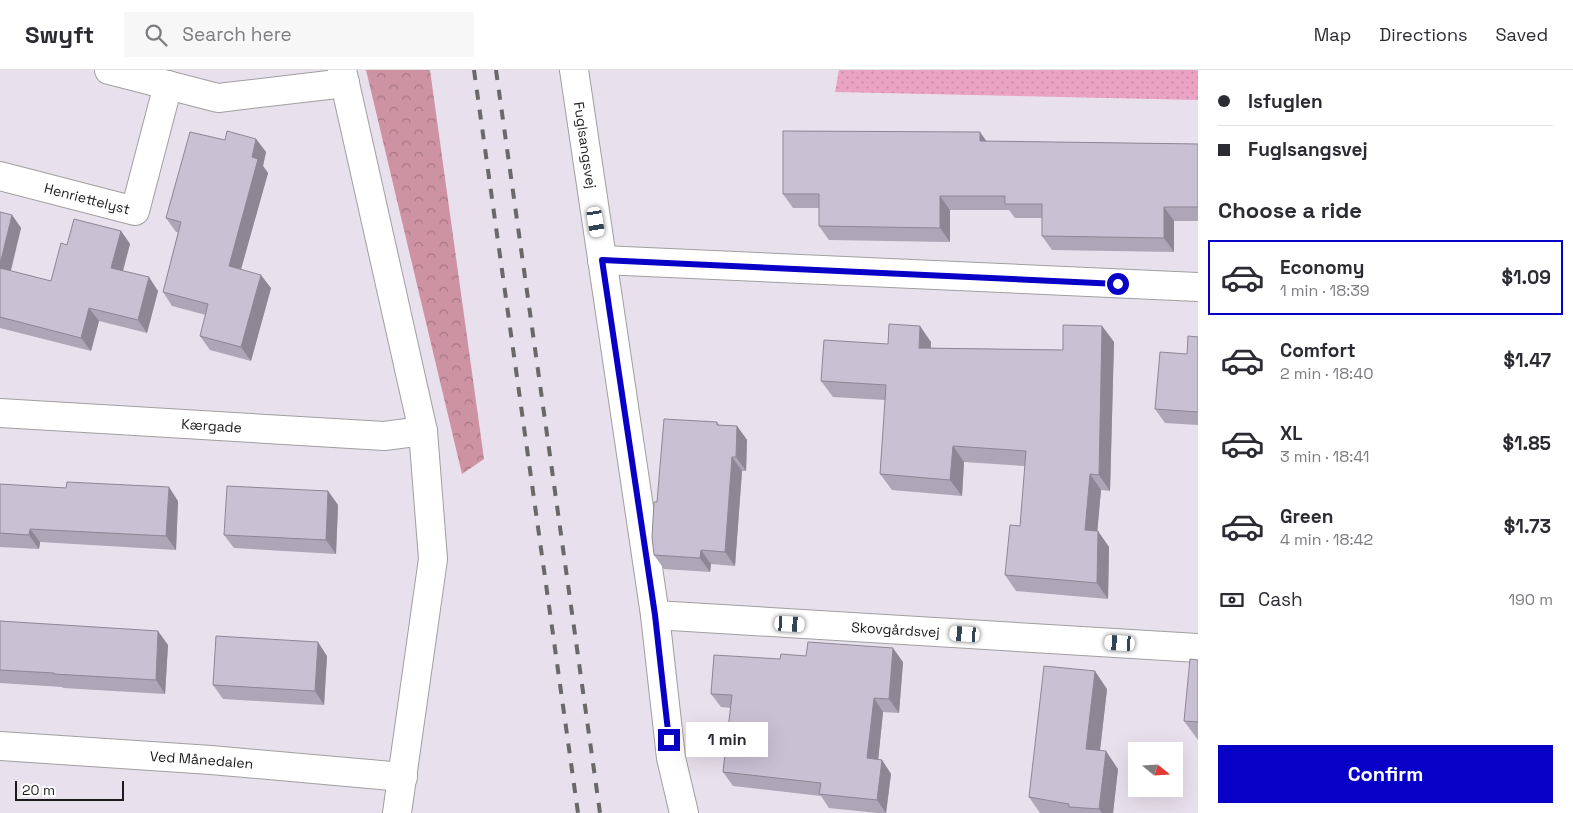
<!DOCTYPE html>
<meta charset="utf-8">
<style>
:root{--surface:#fff;--page:#f7f7f7;--text:#2b2b33;--muted:#7c7c81;--line:#e1e1e2;--accent:#0800c6}
body{margin:0;font-family:"Space Grotesk",sans-serif;background:var(--page);color:var(--text);height:100vh;display:flex;flex-direction:column;font-size:19px;white-space:nowrap}
*{box-sizing:border-box;margin:0}
p{font-size:16px;color:var(--muted)}
.icon{flex:none;width:28px;height:28px;fill:none;stroke:currentColor;stroke-width:2;stroke-linecap:round;stroke-linejoin:round}
.map{position:relative;flex:1;overflow:hidden}
.panel{display:flex;flex-direction:column;background:var(--surface);width:375px}
.panel>*{flex:none}
.hud{display:grid;align-content:center;height:110px;padding:0 20px;background:var(--surface)}
.needle{width:32px;rotate:108deg}
.fabs{position:absolute;left:1128px;top:672px;display:grid;gap:10px}
.fabs a{display:grid;place-items:center;width:55px;height:55px;border-radius:0px;background:var(--surface);box-shadow:0 5px 20px #0002;font-size:25px}
.scale{position:absolute;left:15px;bottom:12px;width:109px;box-sizing:border-box;padding-left:5px;border:2px solid #1b1b1b;border-top:0;font-size:14px;line-height:18px;white-space:nowrap;color:#1b1b1b;-webkit-text-stroke:4px #fff;paint-order:stroke}
.end{position:absolute;width:22px;height:22px;margin:-11px;border:6px solid #0800c6;background:#fff;box-shadow:0 0 0 2px #fff}
.from{border-radius:50%}
.bubble{position:absolute;height:35px;border-radius:0px;background:var(--surface);box-shadow:0 5px 20px #0002;font-size:16px;font-weight:600;line-height:35px;text-align:center}
.car{position:absolute;width:15px;height:30px;margin:-15px -8px;border-radius:6px;box-shadow:0 0 4px 1px #0007;background:linear-gradient(#fff 24%,#345 0 40%,#fff 0 76%,#345 0 86%,#fff 0)}
.hud b{display:flex;align-items:center;gap:18px;height:48px;font-size:19px}
.hud b+b{border-top:1px solid var(--line)}
.hud i{width:12px;height:12px;background:var(--text)}
ul{padding:0;list-style:none}
li{display:flex;align-items:center;gap:15px;height:75px;margin:0 10px 8px;padding:0 10px;border:2px solid transparent;border-radius:0px}
li div{flex:1}
li b{display:block;font-size:19px}
li em{font-style:normal;font-weight:600}
li.on{border-color:var(--accent)}
li>.icon{width:45px;height:45px;stroke-width:1.5}
h2{padding:0 20px;font-size:22px;line-height:60px}
.pay{display:flex;align-items:center;gap:12px;height:55px;padding:0 20px;font-size:19px}
.pay p{margin-inline-start:auto}
.button{display:flex;gap:10px;margin-top:auto;padding:10px 20px}
.button a{flex:1;height:58px;border-radius:0px;background:var(--accent);color:#fff;font-size:20px;font-weight:600;line-height:58px;text-align:center}
header{display:flex;align-items:center;gap:30px;box-sizing:border-box;height:70px;padding:0 25px;background:var(--surface);border-bottom:1px solid var(--line)}
header strong{font-size:24px}
nav{display:flex;gap:28px;margin-inline-start:auto;font-size:18px}
.search{width:350px;height:45px;background:var(--page);display:flex;align-items:center;gap:12px;box-sizing:border-box;padding:0 18px;border-radius:0px;color:var(--muted);font-size:19px}
main{display:flex;flex:1;min-height:0}
.map>svg:first-child{display:block}
</style>
<header>
<strong>Swyft</strong>
<div class="search"><svg class="icon" aria-label="search" viewBox="0 0 24 24"><circle cx="10" cy="10" r="6"/><path d="M15 15l6 6"/></svg>Search here</div>
<nav><a>Map</a><a>Directions</a><a>Saved</a></nav>
</header>
<main>
<div class="map">
<svg width="1198" height="743" viewBox="0 0 1198 743">
<defs>
<pattern id="grass-dots" width="8" height="8" patternUnits="userSpaceOnUse" patternTransform="scale(1.25)"><rect width="8" height="8" fill="#eaa3c3"/><path d="M2 2h.1M6 6h.1" fill="none" stroke="#c88ca7" stroke-width="1.8" stroke-linecap="round"/></pattern>
<pattern id="forest-crowns" width="20" height="18" patternUnits="userSpaceOnUse" patternTransform="scale(1.25)"><rect width="20" height="18" fill="#ce93a2"/><path d="M2 6a3 3 0 1 1 6 0M12 15a3 3 0 1 1 6 0" fill="none" stroke="#a67783"/></pattern>
</defs>
<rect width="100%" height="100%" fill="#e9e0ed"/>
<path fill="url(#grass-dots)" d="M839 0H1198V30L835 22Z"/>
<path fill="url(#forest-crowns)" d="M366 0H430L484 389 462 404Z"/>
<g fill="none" stroke-linecap="round" stroke-linejoin="round">
<defs>
<g id="street">
<path d="M109 0 218 28 345 13"/>
<path d="M342 0 423 361 433 489 397 743"/>
<path id="s1" d="M574 0 655 545 671 688 684 743"/>
<path id="s2" d="M0 106 135 141 168 15"/>
<path d="M602 190 1198 217"/>
<path id="s3" d="M0 343 384 366 423 361"/>
<path id="s4" d="M655 545 1198 578"/>
<path id="s5" d="M0 676 211 690 403 707"/>
</g>
</defs>
<use href="#street" stroke="#9f9f9f" stroke-width="30"/>
<use href="#street" stroke="#fff" stroke-width="28"/>
<g stroke="#696969" stroke-width="4" stroke-dasharray="10 10" stroke-linecap="butt">
<path d="M474 0 578 743"/>
<path d="M496 0 600 743"/>
</g>
</g>
<g fill="#aea5b6">
<path d="M256 69 266 82 263 96 268 103 241 199 271 218 251 291 210 280 200 266 206 245 172 236 163 222 178 162H176L166 148 225 70Z"/>
<path d="M987 71 1198 74V151H1174V182L1052 180 1042 166V148H1015L1009 140H950V172L829 170 819 156V138H793L783 124Z"/>
<path d="M0 142 12 145 21 158 11 201 51 211 67 175 121 161 130 174 123 201 158 221 147 263 99 251 91 281 0 258Z"/>
<path d="M1102 256 1114 272 1110 421 1101 420 1097 461 1109 477 1108 529 1016 521 1005 505 1020 456 1025 396 964 392 962 426 892 420 880 404 885 330 833 327 821 311 888 274 931 272V278L1063 280Z"/>
<path d="M1198 267V355L1165 353 1155 339 1187 284Z"/>
<path d="M717 352 719 355 737 356 747 370 746 401H742L735 496 711 494 710 502 664 499 654 485 657 432Z"/>
<path d="M0 414 66 418 178 431 176 480 40 472 39 479 0 477Z"/>
<path d="M328 421 338 435 336 484 234 478 224 465Z"/>
<path d="M0 551 168 575 165 624 63 618 62 617 0 613Z"/>
<path d="M327 586 324 635 223 629 213 615Z"/>
<path d="M780 589 903 592 899 643 883 642 878 689 882 690 891 704 886 743H877L829 738 821 726 733 716 723 702 731 638 721 637 711 624Z"/>
<path d="M1198 590V670L1184 651Z"/>
<path d="M1107 619 1100 681 1118 699 1113 743H1040L1029 727Z"/>
</g>
<g fill="#8d8694">
<path d="M980 62 990 76 980 71Z"/>
<path d="M256 69 266 82 263 96 268 103 238 210 229 196 252 87Z"/>
<path d="M940 126 950 140V172L940 158Z"/>
<path d="M1164 137 1174 151V182L1164 168Z"/>
<path d="M12 145 21 158 8 211 0 199V194Z"/>
<path d="M121 161 130 174 120 211 111 198Z"/>
<path d="M261 205 271 218 251 291 241 277Z"/>
<path d="M149 207 158 221 147 263 138 250Z"/>
<path d="M89 238 99 251 91 281 81 268Z"/>
<path d="M920 256 931 272 930 294 919 278Z"/>
<path d="M1102 256 1114 272 1110 421 1099 405Z"/>
<path d="M737 356 747 370 746 401 736 387Z"/>
<path d="M953 376 964 392 962 426 950 410Z"/>
<path d="M732 387 742 401 735 496 725 482Z"/>
<path d="M1090 404 1101 420 1096 476 1085 460Z"/>
<path d="M169 417 178 431 176 480 166 466Z"/>
<path d="M328 421 338 435 336 484 326 470Z"/>
<path d="M30 459 40 472 39 479 29 465Z"/>
<path d="M1098 461 1109 477 1108 529 1097 513Z"/>
<path d="M701 480 711 494 710 502 700 488Z"/>
<path d="M158 561 168 575 165 624 156 610Z"/>
<path d="M318 572 327 586 324 635 315 621Z"/>
<path d="M893 578 903 592 899 643 889 629Z"/>
<path d="M1095 601 1107 619 1098 697 1086 679Z"/>
<path d="M874 628 883 642 877 702 867 688Z"/>
<path d="M1106 681 1118 699 1113 743H1102L1099 739Z"/>
<path d="M882 690 891 704 886 743 877 730Z"/>
</g>
<g fill="#cac0d4" stroke="#8d8694">
<path d="M227 61 256 69 252 87 258 89 229 196 261 205 241 277 200 266 208 234 163 222 181 152 166 148 190 62 225 70Z"/>
<path d="M783 61 980 62V71L1198 74V137H1164V168L1042 166V134H1005V126H940V158L819 156V124H783Z"/>
<path d="M0 142 12 145 0 194Z"/>
<path d="M74 149 121 161 111 198 149 207 138 250 89 238 81 268 0 247V198L51 211 61 173 67 175Z"/>
<path d="M889 254 920 256 919 278 1063 280V255L1102 256 1099 405 1090 404 1085 460 1098 461 1097 513 1005 505 1010 455 1020 456 1026 381 953 376 950 410 880 404 886 315 821 311 824 270 888 274Z"/>
<path d="M1188 266 1198 267V342L1155 339 1160 282 1187 284Z"/>
<path d="M664 349 717 352V355L737 356 736 387H732L725 482 701 480 700 488 654 485 652 467 654 432H657Z"/>
<path d="M67 412 169 417 166 466 30 459 29 465 0 463V414L66 418Z"/>
<path d="M227 416 328 421 326 470 224 465Z"/>
<path d="M0 551 158 561 156 610 54 604V603L0 600Z"/>
<path d="M216 566 318 572 315 621 213 615Z"/>
<path d="M808 572 893 578 889 629 874 628 867 688 882 690 877 730 819 724 821 713 723 702 732 625 711 624 714 585 780 589 781 584 806 586Z"/>
<path d="M1190 589 1198 590V652L1184 651Z"/>
<path d="M1044 596 1095 601 1086 679 1106 681 1099 739 1069 737V734L1029 727Z"/>
</g>
<g fill="none" stroke-linecap="round" stroke-linejoin="round">
<path stroke="#0800c6" stroke-width="6" d="M669 670 655 545 602 190 1118 214"/>
</g>
<g text-anchor="middle" stroke-width="5" stroke-linejoin="round" paint-order="stroke">
<g font-size="14" fill="#1b1b1b" stroke="#fff">
<text dy="5" stroke="none"><textPath href="#s1" startOffset="76">Fuglsangsvej</textPath></text>
<text dy="5" stroke="none"><textPath href="#s2" startOffset="90">Henriettelyst</textPath></text>
<text dy="5" stroke="none"><textPath href="#s3" startOffset="212">Kærgade</textPath></text>
<text dy="5" stroke="none"><textPath href="#s4" startOffset="241">Skovgårdsvej</textPath></text>
<text dy="5" stroke="none"><textPath href="#s5" startOffset="202">Ved Månedalen</textPath></text>
</g>
</g>
</svg>
<div class="fabs">
<a><svg class="needle" viewBox="-14 -14 28 28"><path d="M0-13l5 13h-10z" fill="#e53935"/><path d="M0 13l5-13h-10z" fill="#7c7c81"/></svg></a>
</div>
<div class="scale">20 m</div>
<i class="end from" style="left:1118px;top:214px"></i>
<i class="end" style="left:669px;top:670px"></i>
<div class="bubble" style="left:686px;top:652px;width:82px">1 min</div>
<i class="car" style="left:596px;top:152px;rotate:171deg"></i>
<i class="car" style="left:790px;top:554px;rotate:93deg"></i>
<i class="car" style="left:965px;top:564px;rotate:274deg"></i>
<i class="car" style="left:1120px;top:573px;rotate:273deg"></i>
</div>
<section class="panel">
<div class="hud">
<b><i class="from"></i>Isfuglen</b>
<b><i></i>Fuglsangsvej</b>
</div>
<h2>Choose a ride</h2>
<ul>
<li class="on"><svg class="icon" aria-label="car" viewBox="0 0 24 24"><path d="M5 17H2v-5l4-1 3-4h7l3 4 3 1v5h-3M9 17h6M6 11h13"/><circle cx="7" cy="17" r="2"/><circle cx="17" cy="17" r="2"/></svg><div><b>Economy</b><p>1 min · 18:39</p></div><em>$1.09</em></li>
<li><svg class="icon" aria-label="car" viewBox="0 0 24 24"><path d="M5 17H2v-5l4-1 3-4h7l3 4 3 1v5h-3M9 17h6M6 11h13"/><circle cx="7" cy="17" r="2"/><circle cx="17" cy="17" r="2"/></svg><div><b>Comfort</b><p>2 min · 18:40</p></div><em>$1.47</em></li>
<li><svg class="icon" aria-label="car" viewBox="0 0 24 24"><path d="M5 17H2v-5l4-1 3-4h7l3 4 3 1v5h-3M9 17h6M6 11h13"/><circle cx="7" cy="17" r="2"/><circle cx="17" cy="17" r="2"/></svg><div><b>XL</b><p>3 min · 18:41</p></div><em>$1.85</em></li>
<li><svg class="icon" aria-label="car" viewBox="0 0 24 24"><path d="M5 17H2v-5l4-1 3-4h7l3 4 3 1v5h-3M9 17h6M6 11h13"/><circle cx="7" cy="17" r="2"/><circle cx="17" cy="17" r="2"/></svg><div><b>Green</b><p>4 min · 18:42</p></div><em>$1.73</em></li>
</ul>
<div class="pay"><svg class="icon" aria-label="cash" viewBox="0 0 24 24"><path d="M3 7h18v10H3z"/><circle cx="12" cy="12" r="2"/></svg>Cash<p>190 m</p></div>
<div class="button"><a>Confirm</a></div>
</section>
</main>
